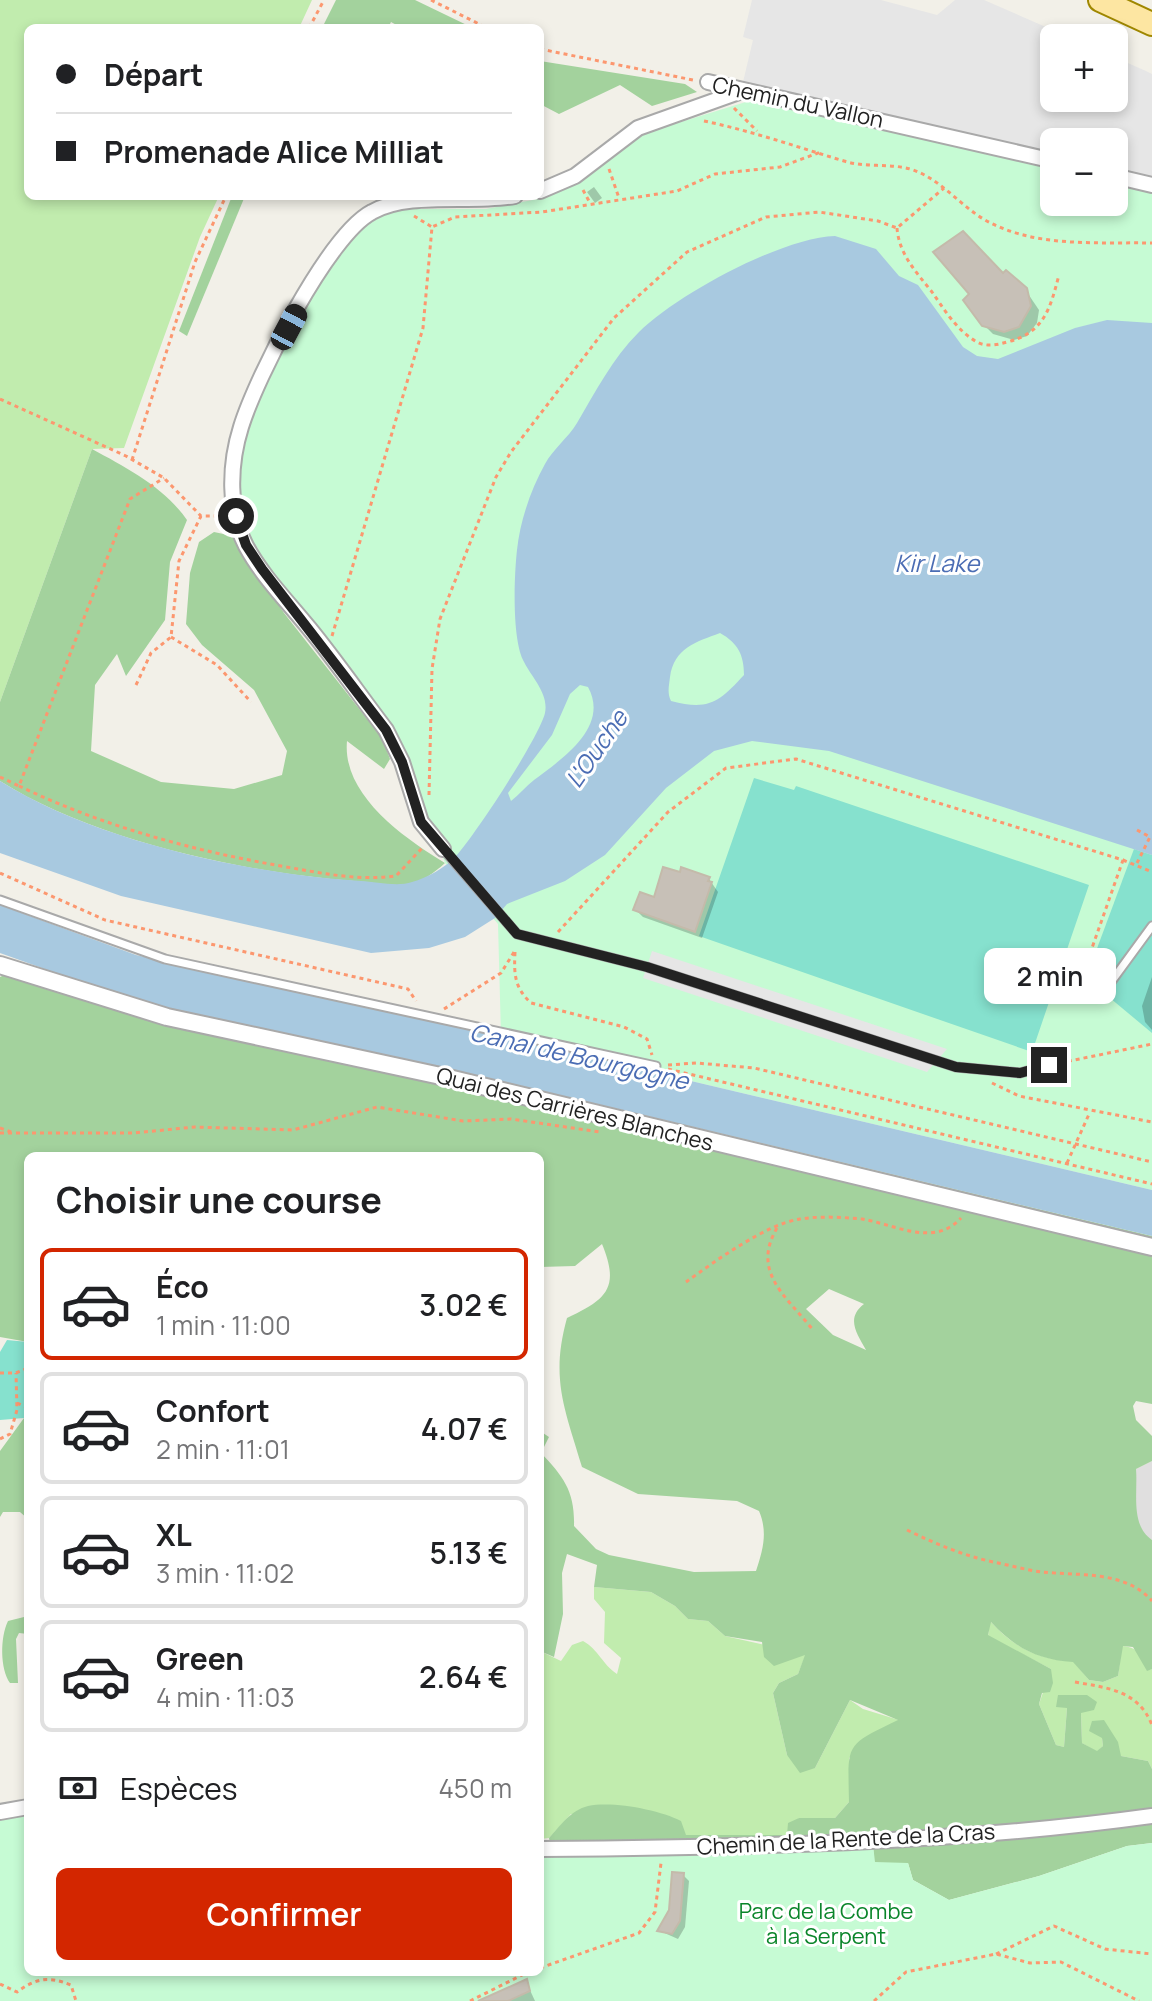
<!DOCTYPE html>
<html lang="fr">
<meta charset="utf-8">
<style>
:root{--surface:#fff;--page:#f2f2f2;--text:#202124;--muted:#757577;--line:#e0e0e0;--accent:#d32600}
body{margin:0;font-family:Manrope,sans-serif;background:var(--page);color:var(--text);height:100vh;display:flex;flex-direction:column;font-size:30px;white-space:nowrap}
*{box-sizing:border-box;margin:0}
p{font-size:26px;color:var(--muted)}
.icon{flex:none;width:44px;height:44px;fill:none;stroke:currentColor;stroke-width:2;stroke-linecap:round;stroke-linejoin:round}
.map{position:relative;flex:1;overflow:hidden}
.drawer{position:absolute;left:24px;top:1152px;width:520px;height:824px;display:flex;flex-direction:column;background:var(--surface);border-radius:12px;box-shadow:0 4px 12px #0003}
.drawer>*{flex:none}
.guide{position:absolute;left:24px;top:24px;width:520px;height:176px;border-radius:12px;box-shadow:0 4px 12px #0003;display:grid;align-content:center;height:176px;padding:0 32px;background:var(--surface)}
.fabs{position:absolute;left:1040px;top:24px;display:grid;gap:16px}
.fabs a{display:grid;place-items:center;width:88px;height:88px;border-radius:12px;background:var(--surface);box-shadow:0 4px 12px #0003;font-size:40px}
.end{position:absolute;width:36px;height:36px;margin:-18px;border:10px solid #222;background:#fff;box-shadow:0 0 0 4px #fff}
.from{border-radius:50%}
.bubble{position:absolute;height:56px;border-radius:12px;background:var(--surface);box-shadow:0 4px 12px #0003;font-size:26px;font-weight:600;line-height:56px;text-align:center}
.car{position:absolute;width:24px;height:48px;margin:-24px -12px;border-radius:10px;box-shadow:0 0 6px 2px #0007;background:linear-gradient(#222 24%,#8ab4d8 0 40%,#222 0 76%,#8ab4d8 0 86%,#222 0)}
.guide b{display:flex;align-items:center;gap:28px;height:76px;font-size:30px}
.guide b+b{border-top:2px solid var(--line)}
.guide i{width:20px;height:20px;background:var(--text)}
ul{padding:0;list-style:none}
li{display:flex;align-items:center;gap:24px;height:112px;margin:0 16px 12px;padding:0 16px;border:4px solid var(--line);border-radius:12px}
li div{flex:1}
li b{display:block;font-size:30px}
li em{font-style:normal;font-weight:600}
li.active{border-color:var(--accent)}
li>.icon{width:72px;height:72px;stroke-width:1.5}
h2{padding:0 32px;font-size:36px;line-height:96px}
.pay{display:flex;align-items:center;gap:20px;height:88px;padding:0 32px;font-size:30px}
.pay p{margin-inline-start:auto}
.primary-button{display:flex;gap:16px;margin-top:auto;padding:16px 32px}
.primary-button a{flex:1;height:92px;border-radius:12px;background:var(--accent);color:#fff;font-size:32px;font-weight:600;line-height:92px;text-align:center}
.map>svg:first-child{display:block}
</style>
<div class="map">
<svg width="1152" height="2001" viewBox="0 0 1152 2001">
<rect width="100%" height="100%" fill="#f2f0e8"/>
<path fill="#e0dfdf" d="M1152 1461V1540L1143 1534 1136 1515V1469Z"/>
<g fill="#c1ecae">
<path d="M0 0H312L299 28H28V196H219L200 237 124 448 92 449 0 702Z"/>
<path d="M594 1587 651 1592 675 1606 688 1619 708 1621 725 1636 806 1654 798 1674 779 1683 773 1693 787 1755 815 1768 850 1700 863 1709 899 1720 849 1758V1802L835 1818H799L787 1835H686L571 1814 549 1838 540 1839V1651L561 1661 572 1645 583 1641C599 1650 602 1664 617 1674L621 1658 604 1643 605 1612 594 1599Z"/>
<path d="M990 1621C1013 1647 1039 1660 1073 1661L1089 1680 1103 1682 1118 1676 1122 1646C1139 1647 1141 1656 1147 1670L1152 1669V1769L1148 1761 1121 1756 1102 1738 1103 1746 1097 1752 1082 1743 1081 1713 1067 1708 1064 1747 1056 1745 1039 1704 1051 1669 988 1636Z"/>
</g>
<g fill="#a3d29d" fill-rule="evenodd">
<path d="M336 0H415L473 28H402L391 22 388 28H322Z"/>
<path d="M540 61 685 84 697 92 652 106 620 85 559 114 540 104Z"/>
<path d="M232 196H245L187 336 179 331Z"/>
<path d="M92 449C127 468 164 487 187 520L170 562 165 620 126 676 117 654 95 685 91 751 161 782 234 789 282 775 287 751 254 690 202 645 186 624 190 573 199 542 214 532 233 536 284 613 382 738 390 759 384 769 347 741C342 795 404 838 445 863 434 873 423 881 409 884 392 887 371 882 354 881 245 873 93 840 0 781V702Z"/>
<path d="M28 964 154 1008 475 1075 1152 1236V1404L1136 1401 1133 1406 1136 1420 1152 1436V1461L1136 1469C1138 1493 1130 1525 1152 1540V1669L1147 1671 1133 1647 1123 1646 1118 1676 1103 1682 1089 1680 1073 1662C1038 1660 1015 1648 991 1622L988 1635 1051 1669 1053 1683 1050 1692 1042 1693 1039 1704 1056 1745 1064 1747 1067 1708 1056 1707 1058 1695H1087L1097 1702 1094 1710 1081 1713 1082 1743 1097 1751 1103 1746 1102 1738 1089 1731 1092 1721 1104 1720 1118 1742 1121 1756 1148 1761 1152 1769V1843L1127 1846 1039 1876 949 1900 913 1880 908 1863H874L873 1845 552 1854 549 1838C560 1826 571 1810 588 1806 614 1801 659 1810 681 1821L686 1835H787L788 1823 799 1818H835L849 1802C848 1743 844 1746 898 1720L850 1700 815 1768 800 1773 787 1755 773 1693 779 1683 798 1674 805 1655 774 1666 764 1657 762 1642 725 1636 708 1621 688 1619 675 1606 651 1592 594 1587 597 1565 567 1554 562 1573 563 1614 554 1657 540 1651V1431L549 1437 541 1453C564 1477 575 1492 574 1526L596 1549 609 1555 694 1572 756 1571C763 1550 768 1532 759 1511L737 1501 638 1494 582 1467C565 1409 550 1379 567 1318 607 1299 620 1288 602 1244L575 1266 540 1267V1156H28V1342L0 1337V977ZM829 1289 864 1304C846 1318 856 1332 866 1350L833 1335 806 1309Z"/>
<path d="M28 1405V1519L20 1512H3L0 1517V1451L24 1418Z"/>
<path d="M28 1616V1634L19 1633 16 1639 18 1683H10C0 1669 0 1637 8 1621Z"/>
</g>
<g fill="#c6fbd4">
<path d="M762 97 1054 167V202H1114V181L1152 190V1190L501 1036 498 924 445 863 403 749 257 554C241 527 237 497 239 466 244 413 313 276 350 237 361 225 380 214 396 209H486L548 197 579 183 645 133Z"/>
<path d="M28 1815V1972H540V1855L873 1845 875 1862 908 1863 913 1880 949 1900 1039 1876 1127 1846 1152 1843V2001H0V1817Z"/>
</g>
<g fill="#86e1ce">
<path d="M754 778 794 790 796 786 1089 885 1032 1052 699 936Z"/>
<path d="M1134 849 1152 855V1033L1086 978Z"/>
<path d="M7 1340 28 1342V1405L24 1418 0 1420V1352Z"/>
</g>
<g fill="#e6e6e6">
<path d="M752 0H881L937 15 955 0H984L1071 38H1054V98H1114V57L1146 71 1152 74V177L1114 168V142H1054V154L743 82 753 40 743 37Z"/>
<path d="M652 951 947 1049 927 1072 643 978Z"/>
</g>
<g fill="#a8c9e0" fill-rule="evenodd">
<path d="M835 236 876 249 899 276 918 285 963 347 977 356 998 359 1075 328 1107 320 1152 323V855L829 751 752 741 714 751 666 788 605 855 565 881 507 904 495 918 465 937 429 948 371 953 121 896 0 853V781C95 841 249 874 361 881 376 882 398 887 412 882 427 878 446 867 456 856 475 835 539 738 545 713 549 693 531 677 523 660 512 636 514 577 517 550 520 521 531 489 545 464 553 449 568 438 577 423 596 391 612 359 639 332 678 294 781 238 835 236ZM720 633C738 643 744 655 744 675 719 702 709 711 671 701 667 693 669 686 670 677 674 648 696 642 720 633ZM580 685 588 687C610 727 562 759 534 780 526 786 519 795 511 801L508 793 552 735 570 694Z"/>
<path d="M0 905 136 955 501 1036 1152 1190V1236L475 1075 154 1008 0 953Z"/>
</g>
<g fill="#0003">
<path d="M594 187 602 198 595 203 587 192Z"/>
<path d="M1003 276 1020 282 1039 310 1037 323 1027 336 1014 340 993 334 984 325Z"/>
<path d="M681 875 709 879 718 892 702 938 643 917 636 910 655 899Z"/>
<path d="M1152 977V1030L1145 1022 1142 1006Z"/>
<path d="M683 1875 689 1881 685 1927 678 1939 660 1931Z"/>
<path d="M529 1988 535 2001H491Z"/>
</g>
<g fill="#c7c0b7" stroke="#c4baaa" stroke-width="2">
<path d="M963 231 1003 273 1006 270 1027 288 1031 306 1019 327 1004 332 982 326 963 300 969 294 933 252Z"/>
<path d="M663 867 680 872 681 867 710 877 708 881 712 882 695 932 633 910 640 892 654 897Z"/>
<path d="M672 1872 684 1873 680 1921 672 1934 657 1931 669 1910Z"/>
<path d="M527 1979 530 1991 508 2001H478Z"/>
</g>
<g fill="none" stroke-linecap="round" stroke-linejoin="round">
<defs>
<g id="service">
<path d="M443 849 517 934 647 967 956 1067 1020 1073 1049 1065"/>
<path d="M0 900 165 959 656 1066"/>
<path d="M1103 993 1152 926"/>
</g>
<g id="minor">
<path d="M708 82 1054 161"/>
<path d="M1114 176 1152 185"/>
<path d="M540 191 575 176 638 128 739 92"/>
<path d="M443 849 421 822 402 762 386 730C360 696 336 661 309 628 288 602 262 576 246 546 228 511 229 465 241 427 256 378 328 235 372 212 409 191 471 204 515 196"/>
<path d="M0 1812 28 1807"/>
<path d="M540 1849C744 1847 950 1844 1152 1816"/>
</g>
<path id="tertiary" d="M0 965 167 1017 436 1075 1152 1247"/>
<path id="primary" d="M1100 0 1152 24"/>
</defs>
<use href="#service" stroke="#a9a9a9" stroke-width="11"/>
<use href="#minor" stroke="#a9a9a9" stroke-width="18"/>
<use href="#tertiary" stroke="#a9a9a9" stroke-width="20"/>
<use href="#primary" stroke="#9f8700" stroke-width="26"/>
<g stroke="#fc976f" stroke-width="3" stroke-dasharray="4 4" stroke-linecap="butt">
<path d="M431 0 487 28"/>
<path d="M309 28 324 0"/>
<path d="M540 49 693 80"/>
<path d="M734 108 757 131"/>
<path d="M704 121C752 131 797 147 844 161 865 168 889 163 910 169 940 178 958 204 985 220 1035 248 1096 242 1152 243"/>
<path d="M609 169 619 198"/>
<path d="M583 190 590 203"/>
<path d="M414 216 432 227"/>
<path d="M897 228C899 254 916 272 932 292 944 309 957 331 977 342 986 347 997 345 1007 342 1044 333 1050 309 1059 275"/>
<path d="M0 399 126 456 164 478 201 516H222"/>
<path d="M132 460 195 262 226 196"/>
<path d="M332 636 423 328 432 227 455 217 542 212 677 191 715 174 780 167 821 152"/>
<path d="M171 637 217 665 251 702"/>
<path d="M136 685 151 653 171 637 179 561 201 516"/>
<path d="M0 777 19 786 130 499 164 478"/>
<path d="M19 786C103 826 190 850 281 866 321 873 356 881 396 876L423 847"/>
<path d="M429 795 432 669 440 619 496 477 511 452 614 318 687 252 766 217 819 212 878 221 897 228 944 188"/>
<path d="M1137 830 1150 837 1137 863"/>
<path d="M1123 860 1152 872"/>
<path d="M0 873 105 920 408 989 416 1001"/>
<path d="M558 932 668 812 726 768 796 759 1123 860 1080 982 1093 995"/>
<path d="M515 952C514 974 514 987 531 1003L624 1027 647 1039 652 1055"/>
<path d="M444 1009 501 973 516 949"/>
<path d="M1060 1063 1152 1044"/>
<path d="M668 1065 696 1063 754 1068 1152 1162"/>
<path d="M668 1069 1152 1184"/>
<path d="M992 1083 1019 1096 1152 1122"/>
<path d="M0 1128 11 1132"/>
<path d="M0 1133H133L195 1127 293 1130 377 1107 463 1121 511 1119 600 1132"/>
<path d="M1067 1163 1090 1112"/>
<path d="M777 1228C751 1272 786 1296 813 1330"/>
<path d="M686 1282C714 1262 766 1224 800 1219 820 1216 842 1217 862 1219 894 1224 934 1248 961 1218"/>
<path d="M0 1373H16L28 1368"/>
<path d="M17 1403 28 1408"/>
<path d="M0 1439 10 1434 17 1410 16 1373"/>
<path d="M907 1530C936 1544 962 1555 993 1562 1009 1565 1026 1570 1042 1572 1078 1576 1125 1570 1152 1601"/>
<path d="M1075 1682C1107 1688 1138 1690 1152 1725"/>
<path d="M996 1954 1054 1926 1105 1949 1152 1954"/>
<path d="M540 1968 639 1933 655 1912 661 1863"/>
<path d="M0 1984 17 1992C36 1978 49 1976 71 1985L76 2001"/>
<path d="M470 2001 528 1972"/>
<path d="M874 2001 906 1972 996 1954 1030 1963 1061 1962 1139 2001"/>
</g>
<use href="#service" stroke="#fff" stroke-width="7"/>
<use href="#minor" stroke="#fff" stroke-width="14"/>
<use href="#tertiary" stroke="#fff" stroke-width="16"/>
<use href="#primary" stroke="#fde6a2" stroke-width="22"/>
</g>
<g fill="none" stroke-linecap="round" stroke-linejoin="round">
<path stroke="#222" stroke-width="10" d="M236 516 246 545 262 569 386 730 402 762 421 822 517 934 647 967 956 1067 1020 1073 1049 1065"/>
</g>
<g text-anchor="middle" stroke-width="6" stroke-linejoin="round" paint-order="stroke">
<g font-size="22" fill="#222" stroke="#fff">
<text transform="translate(798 102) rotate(12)" y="8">Chemin du Vallon</text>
<text transform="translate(575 1109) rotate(14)" y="8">Quai des Carrières Blanches</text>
<text transform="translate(846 1839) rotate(-3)" y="8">Chemin de la Rente de la Cras</text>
</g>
<g font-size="22" fill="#0a852a" stroke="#fff">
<text x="826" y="1919">Parc de la Combe<tspan x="826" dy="25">à la Serpent</tspan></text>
</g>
<g font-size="24" font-style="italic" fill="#4b6db4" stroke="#fff">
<text x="937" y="572">Kir Lake</text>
<text transform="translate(597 749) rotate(-55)" y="8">L'Ouche</text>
<text transform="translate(579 1057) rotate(13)" y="8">Canal de Bourgogne</text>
</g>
</g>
</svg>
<div class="fabs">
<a>+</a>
<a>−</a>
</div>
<i class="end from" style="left:236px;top:516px"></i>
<i class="end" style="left:1049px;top:1065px"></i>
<div class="bubble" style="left:984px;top:948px;width:132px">2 min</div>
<i class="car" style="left:289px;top:327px;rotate:28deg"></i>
<div class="guide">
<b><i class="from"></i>Départ</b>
<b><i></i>Promenade Alice Milliat</b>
</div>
<section class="drawer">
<h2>Choisir une course</h2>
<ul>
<li class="active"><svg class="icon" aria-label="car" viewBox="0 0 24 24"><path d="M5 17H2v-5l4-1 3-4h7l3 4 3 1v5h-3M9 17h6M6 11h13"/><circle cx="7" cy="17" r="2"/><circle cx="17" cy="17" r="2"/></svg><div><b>Éco</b><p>1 min · 11:00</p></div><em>3.02 €</em></li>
<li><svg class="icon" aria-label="car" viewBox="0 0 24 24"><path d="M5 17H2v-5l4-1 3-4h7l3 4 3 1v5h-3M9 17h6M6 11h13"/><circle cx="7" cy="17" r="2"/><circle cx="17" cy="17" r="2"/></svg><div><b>Confort</b><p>2 min · 11:01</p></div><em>4.07 €</em></li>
<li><svg class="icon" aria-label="car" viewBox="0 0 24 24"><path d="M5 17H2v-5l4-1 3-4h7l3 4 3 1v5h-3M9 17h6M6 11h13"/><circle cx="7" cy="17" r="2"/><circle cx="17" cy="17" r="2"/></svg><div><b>XL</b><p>3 min · 11:02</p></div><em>5.13 €</em></li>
<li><svg class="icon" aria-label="car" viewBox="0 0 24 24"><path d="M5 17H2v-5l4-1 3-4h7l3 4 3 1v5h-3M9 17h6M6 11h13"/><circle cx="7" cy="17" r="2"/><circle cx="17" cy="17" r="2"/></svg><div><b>Green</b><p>4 min · 11:03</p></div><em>2.64 €</em></li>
</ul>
<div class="pay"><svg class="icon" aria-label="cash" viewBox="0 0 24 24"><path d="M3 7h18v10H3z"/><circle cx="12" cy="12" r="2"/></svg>Espèces<p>450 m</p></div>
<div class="primary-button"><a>Confirmer</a></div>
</section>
</div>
